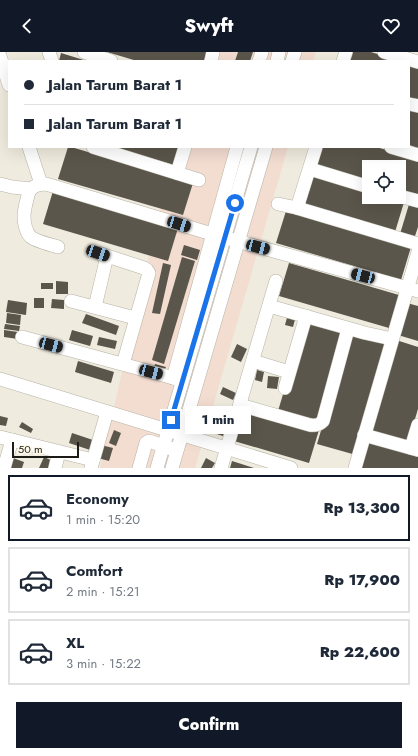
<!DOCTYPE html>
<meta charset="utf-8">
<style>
:root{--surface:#fff;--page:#f6f6f7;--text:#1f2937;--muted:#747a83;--line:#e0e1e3;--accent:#111827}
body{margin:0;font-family:Jost,sans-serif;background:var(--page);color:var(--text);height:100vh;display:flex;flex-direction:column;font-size:15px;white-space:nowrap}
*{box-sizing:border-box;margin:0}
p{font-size:13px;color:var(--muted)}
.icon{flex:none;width:22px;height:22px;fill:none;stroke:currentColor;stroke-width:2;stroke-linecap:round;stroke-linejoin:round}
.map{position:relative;height:416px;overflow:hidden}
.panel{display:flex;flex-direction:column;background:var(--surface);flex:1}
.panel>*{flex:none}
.top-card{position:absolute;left:8px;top:8px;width:402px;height:88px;border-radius:0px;box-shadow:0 4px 16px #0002;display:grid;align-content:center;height:88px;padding:0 16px;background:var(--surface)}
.fabs{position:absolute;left:362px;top:108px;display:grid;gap:8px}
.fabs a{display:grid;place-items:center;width:44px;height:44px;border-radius:0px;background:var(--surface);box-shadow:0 4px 16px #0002;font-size:20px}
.scale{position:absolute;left:12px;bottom:10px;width:67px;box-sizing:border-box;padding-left:4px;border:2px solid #1c1b16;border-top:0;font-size:11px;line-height:14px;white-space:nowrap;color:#1c1b16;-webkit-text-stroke:3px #fdf9eb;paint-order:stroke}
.end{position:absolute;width:18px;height:18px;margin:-9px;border:5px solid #1a73e8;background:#fff;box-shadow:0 0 0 2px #fff}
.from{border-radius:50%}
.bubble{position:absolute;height:28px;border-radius:0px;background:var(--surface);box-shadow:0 4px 16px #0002;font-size:13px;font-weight:800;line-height:28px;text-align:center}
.car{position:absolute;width:12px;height:24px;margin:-12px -6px;border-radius:5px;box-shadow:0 0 3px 1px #0007;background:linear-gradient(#222 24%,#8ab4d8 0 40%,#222 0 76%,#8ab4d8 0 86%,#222 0)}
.top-card b{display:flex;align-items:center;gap:14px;height:38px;font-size:15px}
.top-card b+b{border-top:1px solid var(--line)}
.top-card i{width:10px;height:10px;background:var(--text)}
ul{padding:7px 0 0;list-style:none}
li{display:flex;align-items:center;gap:12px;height:66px;margin:0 8px 6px;padding:0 8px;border:2px solid var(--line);border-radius:0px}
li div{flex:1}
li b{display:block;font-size:15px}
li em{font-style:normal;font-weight:800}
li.selected{border-color:var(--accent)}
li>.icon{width:36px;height:36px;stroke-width:1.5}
.cta{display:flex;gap:8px;margin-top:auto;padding:8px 16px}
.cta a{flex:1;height:46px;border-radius:0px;background:var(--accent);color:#fff;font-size:16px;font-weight:800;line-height:46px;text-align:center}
header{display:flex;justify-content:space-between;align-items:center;height:52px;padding:0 16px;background:var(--accent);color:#fff;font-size:18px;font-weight:800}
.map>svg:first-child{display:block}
</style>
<header><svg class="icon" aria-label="back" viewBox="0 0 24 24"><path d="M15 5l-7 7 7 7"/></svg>Swyft<svg class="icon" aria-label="heart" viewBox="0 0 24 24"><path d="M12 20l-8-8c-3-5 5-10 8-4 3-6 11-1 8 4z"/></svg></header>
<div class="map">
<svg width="418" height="416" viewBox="0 0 418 416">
<rect width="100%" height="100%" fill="#efebde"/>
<g fill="#f3dcd0">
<path d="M196 0H316L313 9H194Z"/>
<path d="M174 95H288L195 416H100Z"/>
</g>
<g fill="#5a564b">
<path d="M107 0H207L204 9H137Z"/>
<path d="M238 0H253L250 9H235Z"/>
<path d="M347 0H371L400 9H344Z"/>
<path d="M61 1 87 9H59Z"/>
<path d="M409 11 418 14V49L409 47Z"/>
<path d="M409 58 418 60V96L409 93Z"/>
<path d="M68 95H71L193 131 183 163 58 127Z"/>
<path d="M112 95H179L174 113Z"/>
<path d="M319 95H376L418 107V143L399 137V115H369V129L314 112Z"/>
<path d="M311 120 369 137V145H398L405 147 395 180 301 152Z"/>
<path d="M53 139 178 176 168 209 43 172Z"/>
<path d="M410 149 418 151V175L414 187 400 182Z"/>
<path d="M286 159 411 195 401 228 276 191Z"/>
<path d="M184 193 200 198 197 208 181 203Z"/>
<path d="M182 205 195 209 164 312 152 308Z"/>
<path d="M163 211 171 213 160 262 152 261Z"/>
<path d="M289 211 399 243 389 276 279 244Z"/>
<path d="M56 229 68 230V242H56Z"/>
<rect x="41" y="231" width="12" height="6"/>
<rect x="34" y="246" width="10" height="10"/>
<path d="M52 247 64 248V257L51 256Z"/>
<path d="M8 248 27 251 26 263 6 260Z"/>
<path d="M407 251 418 254V289L398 283Z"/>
<path d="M7 261 21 263 20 273 6 271Z"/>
<path d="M86 262 119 274 116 283 82 271Z"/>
<path d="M288 262 296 264 293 275 285 273Z"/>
<path d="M305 269 344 280 317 370 278 359Z"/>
<path d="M5 272 20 274 19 279 4 277Z"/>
<path d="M4 278 18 280V287L4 285Z"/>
<path d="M72 278 93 284 90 294 69 288Z"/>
<path d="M350 281 389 292 356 403 317 392Z"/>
<path d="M99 285 117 289 115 297 97 293Z"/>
<path d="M396 288 418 295V357L408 390 369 379Z"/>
<path d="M237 292 247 297 241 310 231 305Z"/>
<path d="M78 309 114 320 111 331 75 320Z"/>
<path d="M155 312 166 315 164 319 154 316Z"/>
<path d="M257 318 264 320 262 330 255 328Z"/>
<path d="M268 324 279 325 277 337 267 336Z"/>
<path d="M223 335 236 341 233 348 220 342Z"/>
<path d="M244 356 319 378 309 411 234 389Z"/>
<path d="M0 364 8 366 6 374 0 373Z"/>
<path d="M211 367 227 372 223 384 207 379Z"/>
<path d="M22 370 33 377 31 381 19 375Z"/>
<path d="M114 378 121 381 116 394 109 391Z"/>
<path d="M72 381 96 389 93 399 69 391Z"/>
<path d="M365 389 418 405V416H357Z"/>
<path d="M101 393 113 396 109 409 98 406Z"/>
<path d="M44 405 53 409 50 416H39Z"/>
<path d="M13 406 24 410 22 416H11Z"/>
<path d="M206 406 215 411 212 416H201Z"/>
<path d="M232 409 254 416H230Z"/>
</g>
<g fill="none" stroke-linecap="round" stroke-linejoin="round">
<defs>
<g id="minor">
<path d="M49 0 52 9"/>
<path d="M84 0 111 9"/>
<path d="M384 0 418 10"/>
<path d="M0 4 9 33"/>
<path d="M211 9 213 0"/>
<path d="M259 9 262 0"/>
<path d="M277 9 279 0"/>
<path d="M292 9 295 0"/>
<path d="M343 9 346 0"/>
<path d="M409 52 418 54"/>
<path d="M29 95 41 132"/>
<path d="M93 95 199 128"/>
<path d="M391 95 418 103"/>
<path d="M310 117 369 135"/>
<path d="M177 121 185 95"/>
<path d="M0 132 12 135 31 137"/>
<path d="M399 144 418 149"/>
<path d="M278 152 297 156 418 192"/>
<path d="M297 156 316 95"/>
<path d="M58 195C52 193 35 189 31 185 26 181 24 171 24 164 24 159 28 140 31 137 35 133 42 132 46 132L212 182 418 239"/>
<path d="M98 201 144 216 147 218 149 221 123 312"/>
<path d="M71 249 135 266"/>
<path d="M269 254 365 281 392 287"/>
<path d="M95 255 107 204"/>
<path d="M22 285 181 328"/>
<path d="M253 309 289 320"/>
<path d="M173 326 237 95"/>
<path d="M0 327 291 416"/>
<path d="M285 336 306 264"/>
<path d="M240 353 310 373C316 374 319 373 323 369L348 277"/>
<path d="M364 383 418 398"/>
<path d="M0 385 93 408"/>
<path d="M411 396 418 373"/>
<path d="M4 416 12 388"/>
<path d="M55 416 59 400"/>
<path d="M91 416 107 360"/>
<path d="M139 416 146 391 149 389 172 397"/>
<path d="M157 416 251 95"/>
<path d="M172 416 266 95"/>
<path d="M221 416 276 229"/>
<path d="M355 416 418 200"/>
</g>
</defs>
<use href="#minor" stroke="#b6b3a6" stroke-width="14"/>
<use href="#minor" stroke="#fff" stroke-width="13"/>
</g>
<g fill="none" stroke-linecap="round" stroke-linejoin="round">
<path stroke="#1a73e8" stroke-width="5" d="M171 368 235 151"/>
</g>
</svg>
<div class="fabs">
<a><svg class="icon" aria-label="locate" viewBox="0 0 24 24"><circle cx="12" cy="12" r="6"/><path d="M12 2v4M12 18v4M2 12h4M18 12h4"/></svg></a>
</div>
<div class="scale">50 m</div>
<i class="end from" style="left:235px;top:151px"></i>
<i class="end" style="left:171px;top:368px"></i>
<div class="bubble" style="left:185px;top:354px;width:66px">1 min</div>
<i class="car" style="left:179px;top:172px;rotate:107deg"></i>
<i class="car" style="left:258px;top:195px;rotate:105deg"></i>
<i class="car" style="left:98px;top:201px;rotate:109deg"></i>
<i class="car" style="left:363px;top:224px;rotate:285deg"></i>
<i class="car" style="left:51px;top:293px;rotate:105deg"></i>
<i class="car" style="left:151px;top:320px;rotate:105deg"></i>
<div class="top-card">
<b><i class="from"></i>Jalan Tarum Barat 1</b>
<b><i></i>Jalan Tarum Barat 1</b>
</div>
</div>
<section class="panel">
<ul>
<li class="selected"><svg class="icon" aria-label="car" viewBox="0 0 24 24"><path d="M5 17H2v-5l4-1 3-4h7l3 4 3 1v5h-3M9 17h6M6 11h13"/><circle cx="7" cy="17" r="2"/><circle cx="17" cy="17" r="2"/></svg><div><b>Economy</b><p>1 min · 15:20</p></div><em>Rp 13,300</em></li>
<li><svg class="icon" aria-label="car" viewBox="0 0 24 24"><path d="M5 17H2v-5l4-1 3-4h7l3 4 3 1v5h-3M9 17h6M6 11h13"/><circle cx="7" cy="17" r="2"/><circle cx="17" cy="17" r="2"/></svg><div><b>Comfort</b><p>2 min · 15:21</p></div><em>Rp 17,900</em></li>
<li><svg class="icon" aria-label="car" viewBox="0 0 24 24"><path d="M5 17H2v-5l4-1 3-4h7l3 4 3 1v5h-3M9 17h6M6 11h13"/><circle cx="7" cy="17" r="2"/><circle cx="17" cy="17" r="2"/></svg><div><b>XL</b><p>3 min · 15:22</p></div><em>Rp 22,600</em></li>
</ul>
<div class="cta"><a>Confirm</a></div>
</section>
